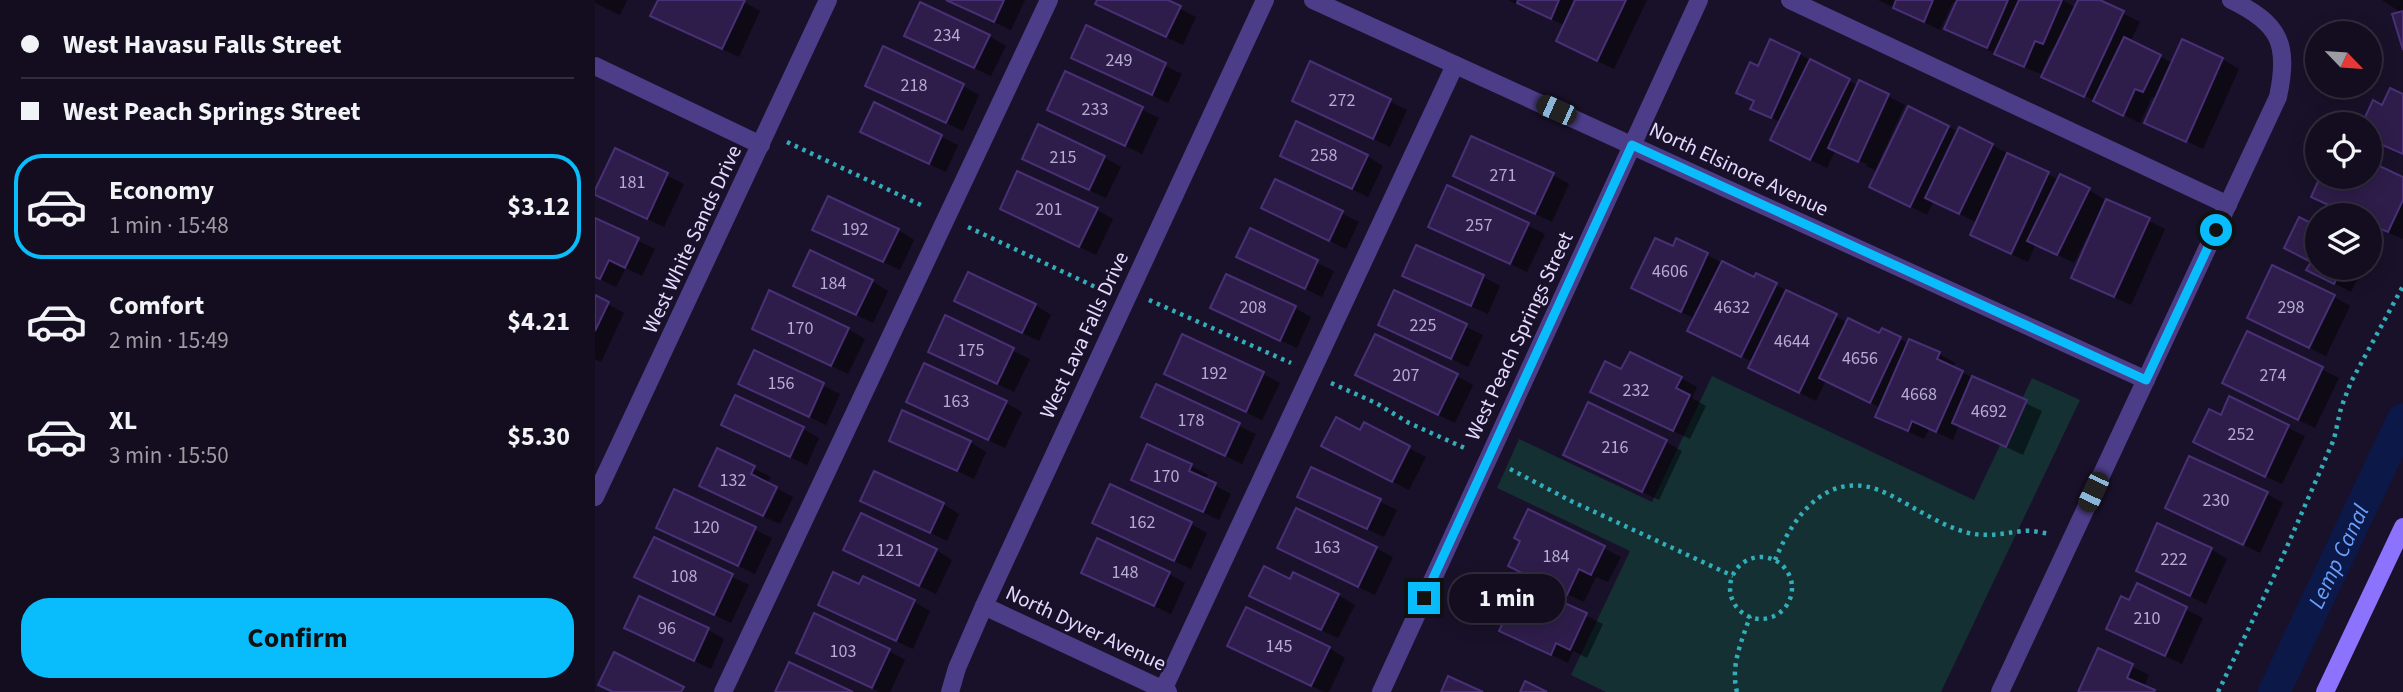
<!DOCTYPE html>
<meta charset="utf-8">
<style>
:root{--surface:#130d1f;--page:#1c1628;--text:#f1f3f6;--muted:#9d9ca4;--line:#322d3d;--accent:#09bcfb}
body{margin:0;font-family:"Source Sans 3",sans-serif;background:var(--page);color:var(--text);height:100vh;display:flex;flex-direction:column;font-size:26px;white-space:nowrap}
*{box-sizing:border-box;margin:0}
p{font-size:23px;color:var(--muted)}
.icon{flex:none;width:38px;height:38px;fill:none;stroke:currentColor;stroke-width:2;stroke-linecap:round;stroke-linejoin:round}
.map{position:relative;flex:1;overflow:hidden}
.drawer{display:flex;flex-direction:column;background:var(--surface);width:595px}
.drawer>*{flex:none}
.banner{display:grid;align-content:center;height:154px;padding:0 21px;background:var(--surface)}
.needle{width:46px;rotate:115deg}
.buttons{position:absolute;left:1710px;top:21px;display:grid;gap:14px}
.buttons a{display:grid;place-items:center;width:77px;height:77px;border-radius:50%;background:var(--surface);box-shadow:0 4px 18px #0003,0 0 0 2px var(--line);font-size:35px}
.end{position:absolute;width:32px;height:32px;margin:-16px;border:9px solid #09bcfb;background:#111;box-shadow:0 0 0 4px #111}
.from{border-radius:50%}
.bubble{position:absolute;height:49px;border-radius:24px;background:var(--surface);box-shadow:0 4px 18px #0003,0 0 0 2px var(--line);font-size:23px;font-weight:700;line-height:49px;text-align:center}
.car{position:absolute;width:21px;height:42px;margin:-21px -10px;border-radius:9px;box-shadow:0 0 5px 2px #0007;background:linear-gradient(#222 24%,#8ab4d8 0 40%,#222 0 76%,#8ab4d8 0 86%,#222 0)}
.banner b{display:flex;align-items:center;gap:24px;height:66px;font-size:26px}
.banner b+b{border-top:2px solid var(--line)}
.banner i{width:18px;height:18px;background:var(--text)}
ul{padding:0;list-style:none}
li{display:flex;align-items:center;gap:21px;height:105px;margin:0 14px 10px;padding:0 7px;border:4px solid transparent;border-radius:28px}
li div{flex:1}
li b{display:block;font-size:26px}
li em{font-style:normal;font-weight:700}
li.current{border-color:var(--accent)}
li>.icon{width:63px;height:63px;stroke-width:1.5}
.action{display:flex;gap:14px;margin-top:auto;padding:14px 21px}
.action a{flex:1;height:80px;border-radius:28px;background:var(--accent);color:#111;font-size:28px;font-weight:700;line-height:80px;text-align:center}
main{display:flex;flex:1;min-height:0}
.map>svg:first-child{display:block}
</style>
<main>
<section class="drawer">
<div class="banner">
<b><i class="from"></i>West Havasu Falls Street</b>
<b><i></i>West Peach Springs Street</b>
</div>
<ul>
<li class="current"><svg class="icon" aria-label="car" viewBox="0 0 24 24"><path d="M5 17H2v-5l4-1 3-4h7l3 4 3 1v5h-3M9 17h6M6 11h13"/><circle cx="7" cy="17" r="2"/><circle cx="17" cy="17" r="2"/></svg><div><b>Economy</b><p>1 min · 15:48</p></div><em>$3.12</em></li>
<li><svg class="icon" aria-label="car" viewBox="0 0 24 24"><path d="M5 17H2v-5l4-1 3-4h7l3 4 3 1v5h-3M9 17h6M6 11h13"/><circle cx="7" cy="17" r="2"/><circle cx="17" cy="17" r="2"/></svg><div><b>Comfort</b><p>2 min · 15:49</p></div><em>$4.21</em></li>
<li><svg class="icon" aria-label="car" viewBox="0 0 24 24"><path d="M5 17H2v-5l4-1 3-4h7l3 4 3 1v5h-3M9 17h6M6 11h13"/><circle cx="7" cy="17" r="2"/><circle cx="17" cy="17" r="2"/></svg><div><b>XL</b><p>3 min · 15:50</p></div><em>$5.30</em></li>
</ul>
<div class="action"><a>Confirm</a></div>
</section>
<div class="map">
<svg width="1808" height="692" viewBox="0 0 1808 692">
<rect width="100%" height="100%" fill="#191129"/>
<path fill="#143033" d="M1117 376 1379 500 1437 378 1485 400 1346 692H1011L976 675 1035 551 902 488 924 439 1057 502Z"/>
<g fill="#0007" fill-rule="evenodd">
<path d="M0 0H32L25 15 0 3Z"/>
<path d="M65 0H145L165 11 144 57 74 24Z"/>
<path d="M351 0H430L416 30Z"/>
<path d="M504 0H568L601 17 588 45 518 13 502 3Z"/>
<path d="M913 0H1052L1019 69 979 50 970 26 922 1 921 4Z"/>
<path d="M1283 0H1468L1481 8 1485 0H1501L1545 22 1535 42 1578 63 1627 59 1644 69 1608 149 1551 122 1562 99 1557 97 1545 123 1446 74 1418 63 1351 28 1362 4 1358 2 1345 30ZM1457 49 1461 50 1450 72 1447 71Z"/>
<path d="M1787 0H1808V10L1805 12Z"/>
<path d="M492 28 587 74 573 103 494 66Z"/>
<path d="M394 36 411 46 396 76 327 44Z"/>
<path d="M1204 54 1263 86 1265 82 1310 105 1280 170 1271 166 1272 164 1240 151 1232 168 1193 149 1185 122 1158 108 1160 102 1143 93 1164 68Z"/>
<path d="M716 64 812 110 795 147 699 100Z"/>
<path d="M471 73 564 118 547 154 454 109Z"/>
<path d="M368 86 384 95 368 131 289 94Z"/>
<path d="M280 105 363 145 351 172 284 141Z"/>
<path d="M1353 127 1397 145 1464 180 1494 190 1510 200 1570 229 1536 305 1478 278 1506 216 1503 215 1479 263 1441 244 1433 262 1393 244 1382 223 1339 200 1332 215 1276 186Z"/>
<path d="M20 151 89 184 69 227 0 193Z"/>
<path d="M687 155 772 156 788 166 773 197Z"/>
<path d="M509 157 526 167 511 198 445 167Z"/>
<path d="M958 175 974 184 957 222 860 176Z"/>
<path d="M1727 177 1808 178V239L1774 224V215H1755L1718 197Z"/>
<path d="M681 181 764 222 751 249 668 208Z"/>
<path d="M853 187 950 234 932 272 850 232Z"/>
<path d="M407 209 502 210 518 219 501 255Z"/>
<path d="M0 220 60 249 47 276 31 268 21 287 0 277Z"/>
<path d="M1722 228V268H1768L1756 292 1714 270 1718 262Z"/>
<path d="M303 230 319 240 305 270 236 238Z"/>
<path d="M655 231 739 271 727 297 660 265Z"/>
<path d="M1082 240 1159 279 1162 275 1253 323 1285 336 1288 330 1314 344 1344 354 1360 363 1358 368 1447 411 1428 455 1364 425 1358 440 1334 429 1329 439 1283 417 1286 408 1231 380 1221 401 1155 368 1158 362 1111 339 1100 319 1055 297Z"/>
<path d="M822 248 889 277 905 286 893 314 826 284 809 275Z"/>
<path d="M277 281 293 291 278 323 200 285Z"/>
<path d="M800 293 888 335 873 367 786 325Z"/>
<path d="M0 297 29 313 6 362 0 359Z"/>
<path d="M1739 297 1755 306 1731 356 1671 327Z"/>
<path d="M440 305 456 315 444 341 378 310Z"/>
<path d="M700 308 716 317 702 348 634 317Z"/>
<path d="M351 318 435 359 419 392 352 360Z"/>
<path d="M253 329 270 339 253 374 175 337Z"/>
<path d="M1652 333 1744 378 1720 428 1645 392Z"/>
<path d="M160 352 245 394 231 425 162 392Z"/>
<path d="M1027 371 1086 378 1102 387 1097 398 1111 406 1095 439 1014 401Z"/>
<path d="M668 374 685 383 667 420 587 382Z"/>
<path d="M862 376 878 385 860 423 779 384Z"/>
<path d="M562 387 661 434 647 464 548 417Z"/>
<path d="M1635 399 1710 436 1687 484 1617 451Z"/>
<path d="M411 403 427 412 410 448 330 410Z"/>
<path d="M128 425 208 429 224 438 212 465Z"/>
<path d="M770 425 831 457 814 490 745 455 766 432Z"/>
<path d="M296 440 375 442 391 452 379 479Z"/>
<path d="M1071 442 1087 451 1064 500 986 463Z"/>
<path d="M553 446 596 466 613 475 610 480 636 494 624 520 538 480Z"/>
<path d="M123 451 176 477 172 484 180 487 166 516 106 486Z"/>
<path d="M717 469 802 510 789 537 704 497Z"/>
<path d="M183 489 198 497 185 524 169 517Z"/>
<path d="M80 491 177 538 160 574 80 536Z"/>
<path d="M1672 494 1688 503 1665 553 1572 507Z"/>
<path d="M267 500 348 504 364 514 352 541Z"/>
<path d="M934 511 1026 557 1013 582 1001 577 989 602 931 575 927 541Z"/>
<path d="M499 522 596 524 612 533 596 569Z"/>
<path d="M59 539 154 585 136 623 41 577Z"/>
<path d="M781 548 798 557 780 595 700 557Z"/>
<path d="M1616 549 1632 559 1611 604 1543 571Z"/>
<path d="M251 550H341L357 560 341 594Z"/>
<path d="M574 574 590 583 576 614 505 581Z"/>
<path d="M910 578 1008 624 992 658 978 651 973 663 906 630 913 614Z"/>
<path d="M696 581 743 595 760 605 743 638 673 605Z"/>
<path d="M265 586 319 602 335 611 318 649 242 613Z"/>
<path d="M1542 586 1608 618 1587 664 1514 629 1535 602Z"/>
<path d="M31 628 113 630 129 639 116 669Z"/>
<path d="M734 648 750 658 734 692H729L651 655Z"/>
<path d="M1504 650 1554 675 1549 687 1560 692H1485Z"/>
<path d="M294 651 310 660 295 692H285L219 661Z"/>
</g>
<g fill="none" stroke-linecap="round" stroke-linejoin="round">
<path stroke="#0c1848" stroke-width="32" id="s1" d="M1679 692 1808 419"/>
</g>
<g fill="#2e1d4a" stroke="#493076" stroke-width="2">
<path d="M63 0H150L127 49 55 16Z"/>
<path d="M351 0H409L399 22Z"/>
<path d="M502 0H573L586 6 571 37 500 4Z"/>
<path d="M923 0H964L956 19 922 3Z"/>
<path d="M980 0H1031L1002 61 961 41Z"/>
<path d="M1301 0H1338L1329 22 1298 8Z"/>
<path d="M1362 0H1413L1392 48 1349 29Z"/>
<path d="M1424 0H1467L1448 44 1440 41 1429 67 1399 54Z"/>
<path d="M1483 0H1505L1529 11 1489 97 1446 77Z"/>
<path d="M325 2 395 35 379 68 309 36Z"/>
<path d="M1808 11V50L1797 14Z"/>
<path d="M491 25 571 63 557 95 476 58Z"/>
<path d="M1529 37 1566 55 1548 92 1540 89 1528 116 1498 101Z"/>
<path d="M1175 39 1205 53 1176 118 1155 109 1159 101 1141 93 1155 62 1163 66Z"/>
<path d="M1587 39 1628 58 1591 142 1549 123Z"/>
<path d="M288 46 369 84 351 123 270 86Z"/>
<path d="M1215 59 1255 79 1215 160 1175 140Z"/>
<path d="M715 61 796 99 778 139 697 101Z"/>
<path d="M470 71 548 107 530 146 452 110Z"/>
<path d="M1264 80 1294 94 1263 162 1233 148Z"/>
<path d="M1795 88 1808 94V154L1774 139V124H1767L1778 100 1787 105Z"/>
<path d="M279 102 347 135 334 164 265 132Z"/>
<path d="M1313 106 1354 126 1315 207 1274 187Z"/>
<path d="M701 121 773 155 757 189 685 156Z"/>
<path d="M443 124 510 156 494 190 427 159Z"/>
<path d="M1364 127 1398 144 1364 214 1330 198Z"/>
<path d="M876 136 959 173 940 214 858 176Z"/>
<path d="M20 148 73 173 52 219 0 195V190Z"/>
<path d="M1412 153 1454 172 1416 254 1375 235Z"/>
<path d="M1774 161 1808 177V200L1793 232 1774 224V215H1755L1716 197 1725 177H1774Z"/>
<path d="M422 171 503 208 484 247 405 209Z"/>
<path d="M1465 174 1495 188 1462 255 1432 241Z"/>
<path d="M680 179 748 211 734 241 666 208Z"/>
<path d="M852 185 934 223 915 264 833 227Z"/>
<path d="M233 196 304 229 288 262 217 230Z"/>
<path d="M1511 199 1555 218 1519 297 1476 278Z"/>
<path d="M1704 217 1722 226V268H1747L1739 284 1711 270 1716 262 1689 248Z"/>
<path d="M0 218 44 238 30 268 14 260 5 279 0 277Z"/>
<path d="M655 228 723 260 710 289 641 257Z"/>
<path d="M1060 238 1078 246 1081 238 1113 253 1086 312 1036 288Z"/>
<path d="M821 245 889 275 876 306 807 276Z"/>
<path d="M215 250 278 280 261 315 198 286Z"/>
<path d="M1127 261 1159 277 1161 273 1182 283 1146 357 1092 331Z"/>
<path d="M1677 265 1740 295 1714 348 1652 318Z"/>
<path d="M373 272 441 304 427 333 359 301Z"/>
<path d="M631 274 701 306 685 341 615 308Z"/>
<path d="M174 290 254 328 236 366 157 329Z"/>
<path d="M799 290 872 324 856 359 783 325Z"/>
<path d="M1191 290 1242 314 1204 393 1153 368Z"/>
<path d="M0 295 14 302 0 331Z"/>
<path d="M350 315 419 348 402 384 333 352Z"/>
<path d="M1253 318 1284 333 1287 328 1306 337 1275 403 1224 378Z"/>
<path d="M1652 331 1728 367 1703 420 1627 383Z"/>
<path d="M587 334 669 372 651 412 569 374Z"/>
<path d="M780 334 863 374 843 415 760 375Z"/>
<path d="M1314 339 1345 352 1342 359 1368 371 1341 432 1317 421 1313 431 1280 417Z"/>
<path d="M159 350 229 383 214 417 143 384Z"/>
<path d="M1035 352 1087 377 1081 388 1095 395 1078 431 995 392 1010 361 1026 369Z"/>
<path d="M329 363 412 401 393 440 311 402Z"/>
<path d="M1377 376 1432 400 1411 447 1357 423Z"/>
<path d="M561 384 645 423 630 456 546 417Z"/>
<path d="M140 395 209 427 195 457 126 425Z"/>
<path d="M1634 396 1694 425 1670 477 1598 442 1614 409 1626 415Z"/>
<path d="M993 402 1072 440 1047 492 968 455Z"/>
<path d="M307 410 376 441 362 471 294 441Z"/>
<path d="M741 417 765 430 769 422 815 446 797 482 726 446Z"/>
<path d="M552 444 597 464 594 471 621 483 608 512 536 480Z"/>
<path d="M122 448 160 466 156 474 182 487 168 516 104 486Z"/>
<path d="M1594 456 1673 492 1648 545 1570 508Z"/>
<path d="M716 467 786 499 772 529 702 497Z"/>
<path d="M279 471 349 503 335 533 265 501Z"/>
<path d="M515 484 597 522 579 561 497 523Z"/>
<path d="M79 489 161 527 143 566 61 528Z"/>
<path d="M701 508 782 547 763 587 682 548Z"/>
<path d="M933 509 1010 546 996 575 984 569 972 595 913 566 925 541 919 538Z"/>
<path d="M266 513 342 549 324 586 248 550Z"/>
<path d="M1562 523 1617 548 1595 596 1541 571Z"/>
<path d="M59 537 138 574 119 615 39 577Z"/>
<path d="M502 538 575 572 559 606 486 573Z"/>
<path d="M669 566 695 579 698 572 744 594 726 630 654 596Z"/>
<path d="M238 572 264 584 268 576 320 600 301 641 223 605Z"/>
<path d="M909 576 992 613 975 650 961 643 956 655 904 631 912 614 896 606Z"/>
<path d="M1542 583 1592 607 1570 656 1511 629 1526 596 1534 600Z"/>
<path d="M44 596 114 628 99 661 29 628Z"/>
<path d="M651 607 735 647 716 686 632 646Z"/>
<path d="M219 613 295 649 277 688 201 653Z"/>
<path d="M1503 648 1538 664 1532 678 1560 690 1559 692H1483Z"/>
<path d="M19 652 89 687 86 692H18L3 685Z"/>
<path d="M194 662 258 692H180Z"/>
<path d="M853 676 888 692H846Z"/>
<path d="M930 681 952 692H925Z"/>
</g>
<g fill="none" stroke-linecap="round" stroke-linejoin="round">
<g stroke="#32adba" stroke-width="4.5" stroke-dasharray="3.5 5" stroke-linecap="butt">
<path d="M192 142 330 207"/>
<path d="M373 227 511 292"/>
<path d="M554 300 696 363"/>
<path d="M736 383 781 403 814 423 872 449"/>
<path d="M915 469 976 501 1138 576"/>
<circle cx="1166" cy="588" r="31"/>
<path d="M1180 560C1200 512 1236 466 1293 494 1319 507 1343 524 1370 532 1391 538 1408 533 1429 531 1437 530 1447 533 1456 534"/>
<path d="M1142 692C1135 665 1147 641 1155 616"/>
<path d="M1623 692 1680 574 1726 469 1739 439 1746 408 1756 382 1808 286"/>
</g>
<g stroke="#4c3d88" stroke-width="18">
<path d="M1195 0 1633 205"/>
<path d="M568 690 860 65"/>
<path d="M128 692 454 0"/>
</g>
<g stroke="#4c3d88" stroke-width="18">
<path d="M718 0 1551 380"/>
<path d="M0 66 166 145"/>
<path d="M0 497 233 0"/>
<path d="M389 606 573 692"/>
<path d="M355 692 362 668 389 606 670 0"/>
<path d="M786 692 1104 0"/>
<path d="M1405 692 1683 97C1694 45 1686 24 1636 0"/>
</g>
<path stroke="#8c73fd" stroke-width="18" d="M1730 692 1808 527"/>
</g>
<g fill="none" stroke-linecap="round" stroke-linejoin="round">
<path stroke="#09bcfb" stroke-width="9" d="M829 598 1037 145 1551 380 1621 230"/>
</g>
<g text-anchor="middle" stroke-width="5" stroke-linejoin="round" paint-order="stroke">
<g font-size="18" fill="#b6abd1">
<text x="352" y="41">234</text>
<text x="524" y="66">249</text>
<text x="319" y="91">218</text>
<text x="747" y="106">272</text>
<text x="500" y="115">233</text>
<text x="729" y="161">258</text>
<text x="468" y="163">215</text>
<text x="908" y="181">271</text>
<text x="37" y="188">181</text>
<text x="454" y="215">201</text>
<text x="884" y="231">257</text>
<text x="260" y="235">192</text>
<text x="1075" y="277">4606</text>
<text x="238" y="289">184</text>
<text x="658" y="313">208</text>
<text x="1137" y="313">4632</text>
<text x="1696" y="313">298</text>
<text x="828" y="331">225</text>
<text x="205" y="334">170</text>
<text x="1197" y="347">4644</text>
<text x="376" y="356">175</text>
<text x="1265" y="364">4656</text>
<text x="619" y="379">192</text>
<text x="811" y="381">207</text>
<text x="1678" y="381">274</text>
<text x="186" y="389">156</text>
<text x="1041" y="396">232</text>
<text x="1324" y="400">4668</text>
<text x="361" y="407">163</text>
<text x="1394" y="417">4692</text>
<text x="596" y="426">178</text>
<text x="1646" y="440">252</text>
<text x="1020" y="453">216</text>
<text x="571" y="482">170</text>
<text x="138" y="486">132</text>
<text x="1621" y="506">230</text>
<text x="547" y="528">162</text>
<text x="111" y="533">120</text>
<text x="732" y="553">163</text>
<text x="295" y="556">121</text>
<text x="961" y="562">184</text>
<text x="1579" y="565">222</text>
<text x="530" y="578">148</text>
<text x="89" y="582">108</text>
<text x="1552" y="624">210</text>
<text x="72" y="634">96</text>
<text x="684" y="652">145</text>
<text x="248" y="657">103</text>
</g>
<g font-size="21" fill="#e4dafe" stroke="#191129">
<text transform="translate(1144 169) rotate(25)" y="7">North Elsinore Avenue</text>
<text transform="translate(97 239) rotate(-65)" y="7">West White Sands Drive</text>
<text transform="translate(489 335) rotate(-65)" y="7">West Lava Falls Drive</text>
<text transform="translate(924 336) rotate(-65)" y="7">West Peach Springs Street</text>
<text transform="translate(491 628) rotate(25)" y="7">North Dyver Avenue</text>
</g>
<g font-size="23" font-style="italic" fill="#6aa1fd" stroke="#191129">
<text dy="8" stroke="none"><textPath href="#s1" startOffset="150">Lemp Canal</textPath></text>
</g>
</g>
</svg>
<div class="buttons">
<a><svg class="needle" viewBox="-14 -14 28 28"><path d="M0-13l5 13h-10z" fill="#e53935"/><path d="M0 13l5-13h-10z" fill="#9d9ca4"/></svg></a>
<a><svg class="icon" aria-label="locate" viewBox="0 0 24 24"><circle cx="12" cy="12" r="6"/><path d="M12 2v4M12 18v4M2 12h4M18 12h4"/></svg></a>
<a><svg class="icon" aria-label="layers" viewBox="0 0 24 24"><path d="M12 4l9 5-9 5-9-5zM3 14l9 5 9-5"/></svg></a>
</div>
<i class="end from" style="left:1621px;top:230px"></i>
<i class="end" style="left:829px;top:598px"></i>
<div class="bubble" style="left:854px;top:574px;width:116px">1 min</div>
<i class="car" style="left:961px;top:110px;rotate:294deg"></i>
<i class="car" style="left:1498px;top:492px;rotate:205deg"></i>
</div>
</main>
